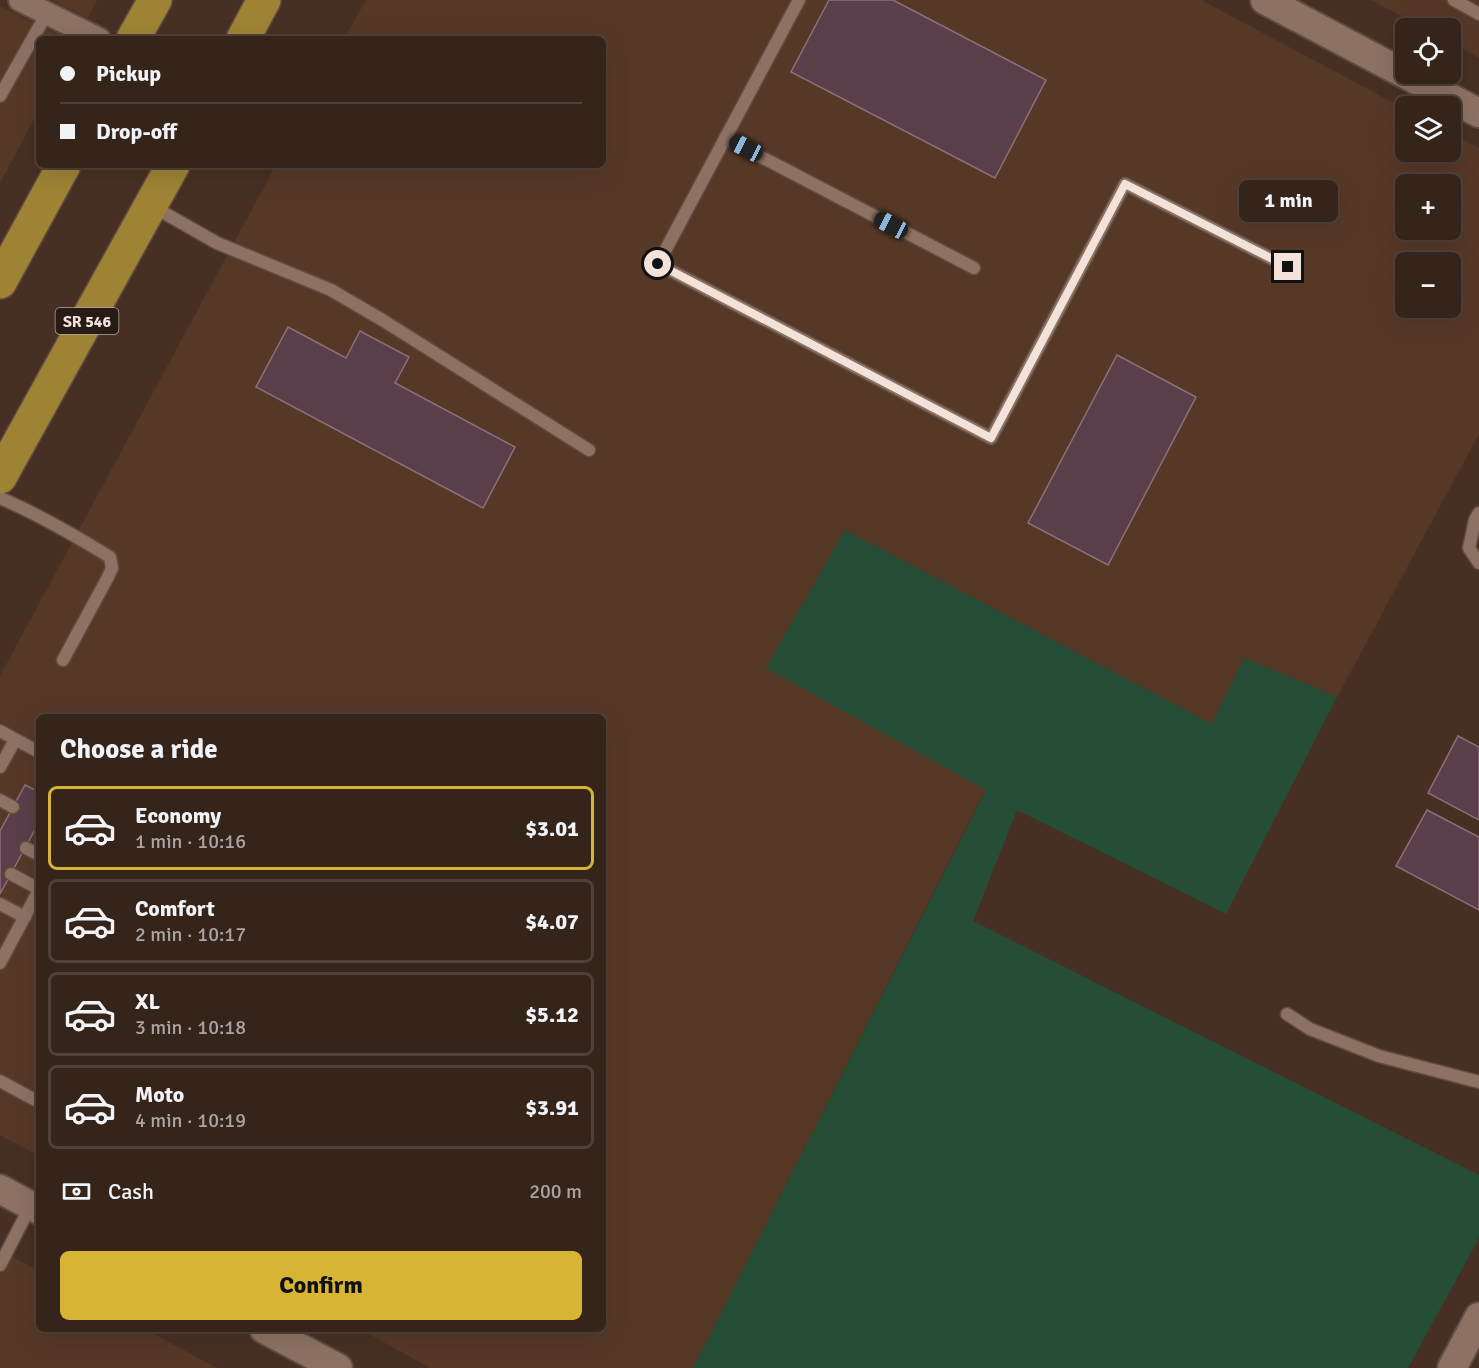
<!DOCTYPE html>
<meta charset="utf-8">
<style>
:root{--surface:#35241a;--page:#3d2c23;--text:#f1f3f6;--muted:#aaa4a2;--line:#4f4139;--accent:#d8b434}
body{margin:0;font-family:Signika,sans-serif;background:var(--page);color:var(--text);height:100vh;display:flex;flex-direction:column;font-size:22px;white-space:nowrap}
*{box-sizing:border-box;margin:0}
p{font-size:20px;color:var(--muted)}
.icon{flex:none;width:33px;height:33px;fill:none;stroke:currentColor;stroke-width:2;stroke-linecap:round;stroke-linejoin:round}
.map{position:relative;flex:1;overflow:hidden}
.sheet{position:absolute;left:36px;top:714px;width:570px;height:618px;display:flex;flex-direction:column;background:var(--surface);border-radius:9px;box-shadow:0 6px 24px #0002,0 0 0 2px var(--line)}
.sheet>*{flex:none}
.hud{position:absolute;left:36px;top:36px;width:570px;height:132px;border-radius:9px;box-shadow:0 6px 24px #0002,0 0 0 2px var(--line);display:grid;align-content:center;height:132px;padding:0 24px;background:var(--surface)}
.tools{position:absolute;left:1395px;top:18px;display:grid;gap:12px}
.tools a{display:grid;place-items:center;width:66px;height:66px;border-radius:9px;background:var(--surface);box-shadow:0 6px 24px #0002,0 0 0 2px var(--line);font-size:30px}
.end{position:absolute;width:27px;height:27px;margin:-14px;border:8px solid #f2e2da;background:#111;box-shadow:0 0 0 3px #111}
.from{border-radius:50%}
.bubble{position:absolute;height:42px;border-radius:9px;background:var(--surface);box-shadow:0 6px 24px #0002,0 0 0 2px var(--line);font-size:20px;font-weight:800;line-height:42px;text-align:center}
.car{position:absolute;width:18px;height:36px;margin:-18px -9px;border-radius:8px;box-shadow:0 0 4px 2px #0007;background:linear-gradient(#222 24%,#8ab4d8 0 40%,#222 0 76%,#8ab4d8 0 86%,#222 0)}
.hud b{display:flex;align-items:center;gap:21px;height:57px;font-size:22px}
.hud b+b{border-top:2px solid var(--line)}
.hud i{width:15px;height:15px;background:var(--text)}
ul{padding:0;list-style:none}
li{display:flex;align-items:center;gap:18px;height:84px;margin:0 12px 9px;padding:0 12px;border:3px solid var(--line);border-radius:9px}
li div{flex:1}
li b{display:block;font-size:22px}
li em{font-style:normal;font-weight:800}
li.current{border-color:var(--accent)}
li>.icon{width:54px;height:54px;stroke-width:1.5}
h2{padding:0 24px;font-size:27px;line-height:72px}
.pay{display:flex;align-items:center;gap:15px;height:66px;padding:0 24px;font-size:22px}
.pay p{margin-inline-start:auto}
.action{display:flex;gap:12px;margin-top:auto;padding:12px 24px}
.action a{flex:1;height:69px;border-radius:9px;background:var(--accent);color:#111;font-size:24px;font-weight:800;line-height:69px;text-align:center}
.map>svg:first-child{display:block}
</style>
<div class="map">
<svg width="1479" height="1368" viewBox="0 0 1479 1368">
<rect width="100%" height="100%" fill="#473023"/>
<g fill="#563827" fill-rule="evenodd">
<path d="M52 0H97L88 18Z"/>
<path d="M366 0H1201L1405 109 1406 152H1450L1451 133 1479 148V434L1337 697 1244 658 1212 724 845 530 766 668 986 789 693 1368H431L359 1329H603V717H39V1156L0 1135V676L276 165H603V39H344ZM1406 184H1450V230H1406ZM1406 262H1450V308H1406Z"/>
<path d="M1371 0H1479V58L1451 42 1450 28H1425Z"/>
<path d="M0 6 67 39H39V110L0 183Z"/>
<path d="M0 1250 39 1271V1329H145L217 1368H0Z"/>
</g>
<path fill="#264e37" d="M845 530 1212 724 1244 658 1337 697 1226 914 1017 810 973 921 1479 1175V1238L1408 1368H693L986 790 766 668Z"/>
<g fill="#5a3f4a" stroke="#8d6f7b" stroke-width="1.5">
<path d="M829 0H893L1046 80 995 178 791 72Z"/>
<path d="M288 327 346 358 360 331 409 357 395 383 515 447 483 508 256 387Z"/>
<path d="M1117 355 1196 397 1108 565 1028 523Z"/>
<path d="M1458 736 1479 747V820L1428 793Z"/>
<path d="M25 785 39 792V822L0 894V831Z"/>
<path d="M1427 810 1479 837V910L1396 866Z"/>
</g>
<g fill="none" stroke-linecap="round" stroke-linejoin="round">
<defs>
<g id="service">
<path d="M799 0 658 264 991 438 1125 184 1288 267"/>
<path d="M1454 0 1479 14"/>
<path d="M0 96 47 13"/>
<path d="M725 138 974 268"/>
<path d="M152 206 217 243 331 290 384 321 589 450"/>
<path d="M0 498C38 514 74 535 110 557L112 568 108 577 63 660"/>
<path d="M1479 513 1475 520 1469 548 1479 563"/>
<path d="M0 731 39 752"/>
<path d="M0 767 15 740"/>
<path d="M0 800 13 807"/>
<path d="M26 848 39 855"/>
<path d="M11 874 39 889"/>
<path d="M0 904 25 917"/>
<path d="M0 963 39 890"/>
<path d="M1287 1014 1310 1029 1379 1056 1479 1082"/>
<path d="M0 1081 39 1102"/>
<path d="M0 1265 31 1205"/>
</g>
<path id="minor" d="M20 0 99 39"/>
<g id="tertiary">
<path d="M1265 0 1479 113"/>
<path d="M0 1189 39 1210"/>
<path d="M264 1329 338 1368"/>
<path d="M1452 1368 1479 1317"/>
</g>
<g id="primary">
<path d="M133 39 155 0"/>
<path d="M243 39 264 0"/>
<path d="M0 282 64 165"/>
<path d="M0 477 173 165"/>
</g>
</defs>
<use href="#service" stroke="#604c41" stroke-width="15"/>
<use href="#minor" stroke="#604c41" stroke-width="26"/>
<use href="#tertiary" stroke="#604c41" stroke-width="32"/>
<use href="#primary" stroke="#604c41" stroke-width="36"/>
<use href="#service" stroke="#8d7264" stroke-width="12"/>
<use href="#minor" stroke="#8d7264" stroke-width="22"/>
<use href="#tertiary" stroke="#8d7264" stroke-width="28"/>
<use href="#primary" stroke="#9e8335" stroke-width="33"/>
</g>
<g fill="none" stroke-linecap="round" stroke-linejoin="round">
<path stroke="#f2e2da" stroke-width="8" d="M658 264 991 438 1125 184 1288 267"/>
</g>
<g text-anchor="middle" stroke-width="4.5" stroke-linejoin="round" paint-order="stroke">
<rect fill="#261b15" stroke="#b5a69f" stroke-width="1.5" x="55.5" y="308" width="63" height="26" rx="4.5"/>
<g font-size="16" font-weight="bold" fill="#f2e2da">
<text x="87" y="327">SR 546</text>
</g>
</g>
</svg>
<div class="tools">
<a><svg class="icon" aria-label="locate" viewBox="0 0 24 24"><circle cx="12" cy="12" r="6"/><path d="M12 2v4M12 18v4M2 12h4M18 12h4"/></svg></a>
<a><svg class="icon" aria-label="layers" viewBox="0 0 24 24"><path d="M12 4l9 5-9 5-9-5zM3 14l9 5 9-5"/></svg></a>
<a>+</a>
<a>−</a>
</div>
<i class="end from" style="left:658px;top:264px"></i>
<i class="end" style="left:1288px;top:267px"></i>
<div class="bubble" style="left:1239px;top:180px;width:99px">1 min</div>
<i class="car" style="left:746px;top:148px;rotate:298deg"></i>
<i class="car" style="left:891px;top:225px;rotate:298deg"></i>
<div class="hud">
<b><i class="from"></i>Pickup</b>
<b><i></i>Drop-off</b>
</div>
<section class="sheet">
<h2>Choose a ride</h2>
<ul>
<li class="current"><svg class="icon" aria-label="car" viewBox="0 0 24 24"><path d="M5 17H2v-5l4-1 3-4h7l3 4 3 1v5h-3M9 17h6M6 11h13"/><circle cx="7" cy="17" r="2"/><circle cx="17" cy="17" r="2"/></svg><div><b>Economy</b><p>1 min · 10:16</p></div><em>$3.01</em></li>
<li><svg class="icon" aria-label="car" viewBox="0 0 24 24"><path d="M5 17H2v-5l4-1 3-4h7l3 4 3 1v5h-3M9 17h6M6 11h13"/><circle cx="7" cy="17" r="2"/><circle cx="17" cy="17" r="2"/></svg><div><b>Comfort</b><p>2 min · 10:17</p></div><em>$4.07</em></li>
<li><svg class="icon" aria-label="car" viewBox="0 0 24 24"><path d="M5 17H2v-5l4-1 3-4h7l3 4 3 1v5h-3M9 17h6M6 11h13"/><circle cx="7" cy="17" r="2"/><circle cx="17" cy="17" r="2"/></svg><div><b>XL</b><p>3 min · 10:18</p></div><em>$5.12</em></li>
<li><svg class="icon" aria-label="car" viewBox="0 0 24 24"><path d="M5 17H2v-5l4-1 3-4h7l3 4 3 1v5h-3M9 17h6M6 11h13"/><circle cx="7" cy="17" r="2"/><circle cx="17" cy="17" r="2"/></svg><div><b>Moto</b><p>4 min · 10:19</p></div><em>$3.91</em></li>
</ul>
<div class="pay"><svg class="icon" aria-label="cash" viewBox="0 0 24 24"><path d="M3 7h18v10H3z"/><circle cx="12" cy="12" r="2"/></svg>Cash<p>200 m</p></div>
<div class="action"><a>Confirm</a></div>
</section>
</div>
